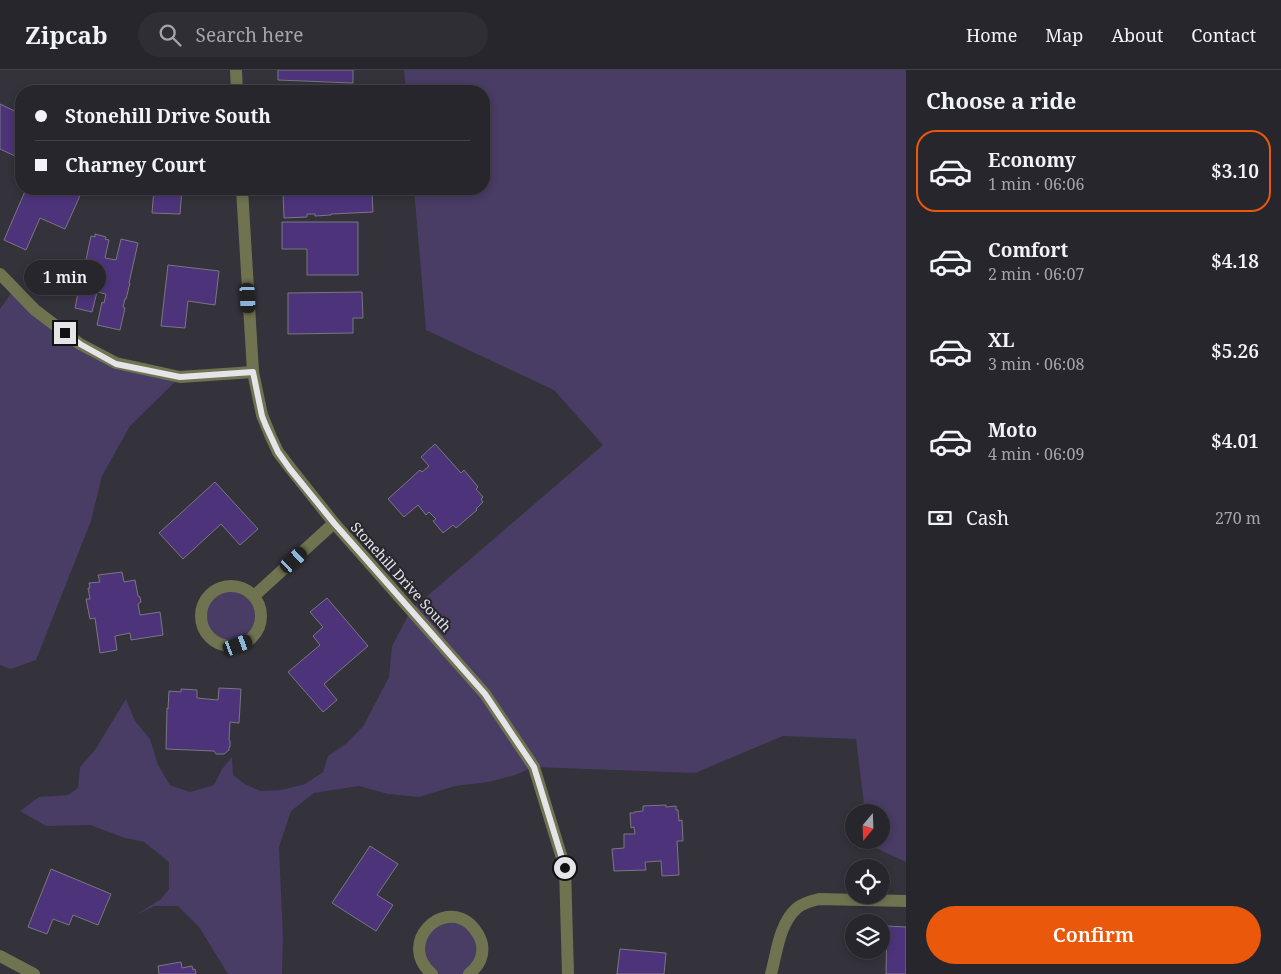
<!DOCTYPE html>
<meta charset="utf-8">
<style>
:root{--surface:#27262c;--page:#2f2e34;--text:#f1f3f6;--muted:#a4a5a9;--line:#434348;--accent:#ea580c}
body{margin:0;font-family:"Noto Serif",serif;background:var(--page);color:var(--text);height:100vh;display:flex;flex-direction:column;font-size:19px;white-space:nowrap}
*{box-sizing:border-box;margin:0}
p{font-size:16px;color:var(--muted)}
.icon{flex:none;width:28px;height:28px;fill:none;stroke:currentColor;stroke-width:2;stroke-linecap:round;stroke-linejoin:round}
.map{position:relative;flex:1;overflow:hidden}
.side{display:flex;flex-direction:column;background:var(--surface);width:375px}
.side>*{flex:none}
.guide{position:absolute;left:15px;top:15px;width:475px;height:110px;border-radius:20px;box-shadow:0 2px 8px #0003,0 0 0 1px var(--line);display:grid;align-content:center;height:110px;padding:0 20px;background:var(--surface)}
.needle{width:32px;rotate:199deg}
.fabs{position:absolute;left:845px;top:734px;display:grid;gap:10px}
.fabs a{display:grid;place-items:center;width:45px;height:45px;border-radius:50%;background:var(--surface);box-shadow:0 2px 8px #0003,0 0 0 1px var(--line);font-size:25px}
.end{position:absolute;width:22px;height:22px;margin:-11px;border:6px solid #e5e4e9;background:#111;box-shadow:0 0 0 2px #111}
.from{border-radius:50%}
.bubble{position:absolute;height:35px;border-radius:18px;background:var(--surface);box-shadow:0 2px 8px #0003,0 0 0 1px var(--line);font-size:16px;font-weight:600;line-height:35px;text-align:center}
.car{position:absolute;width:15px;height:30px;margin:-15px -8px;border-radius:6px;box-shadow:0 0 4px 1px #0007;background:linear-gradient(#222 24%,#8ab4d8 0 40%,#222 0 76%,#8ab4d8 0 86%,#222 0)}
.guide b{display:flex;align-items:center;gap:18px;height:48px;font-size:19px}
.guide b+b{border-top:1px solid var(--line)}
.guide i{width:12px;height:12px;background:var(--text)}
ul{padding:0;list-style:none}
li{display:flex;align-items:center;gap:15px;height:82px;margin:0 10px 8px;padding:0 10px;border:2px solid transparent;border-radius:20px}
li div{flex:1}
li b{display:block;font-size:19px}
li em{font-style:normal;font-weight:600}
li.on{border-color:var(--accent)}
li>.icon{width:45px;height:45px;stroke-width:1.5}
h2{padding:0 20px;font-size:22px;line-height:60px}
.pay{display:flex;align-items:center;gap:12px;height:55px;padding:0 20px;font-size:19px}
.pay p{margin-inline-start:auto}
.action{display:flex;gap:10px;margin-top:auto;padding:10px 20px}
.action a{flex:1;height:58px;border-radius:30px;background:var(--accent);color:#fff;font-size:20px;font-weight:600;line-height:58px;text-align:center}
header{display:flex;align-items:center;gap:30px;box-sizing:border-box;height:70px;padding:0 25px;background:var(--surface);border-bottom:1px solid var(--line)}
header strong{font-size:24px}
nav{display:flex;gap:28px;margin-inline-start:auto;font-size:18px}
.search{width:350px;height:45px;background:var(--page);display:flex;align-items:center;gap:12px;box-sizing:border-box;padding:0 18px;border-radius:28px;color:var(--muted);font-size:19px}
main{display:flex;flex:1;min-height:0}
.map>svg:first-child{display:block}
</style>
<header>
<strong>Zipcab</strong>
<div class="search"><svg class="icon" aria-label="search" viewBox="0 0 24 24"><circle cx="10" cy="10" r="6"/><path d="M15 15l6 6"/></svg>Search here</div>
<nav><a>Home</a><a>Map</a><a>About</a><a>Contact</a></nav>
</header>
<main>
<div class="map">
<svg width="906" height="904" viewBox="0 0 906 904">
<rect width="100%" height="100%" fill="#34323a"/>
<g fill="#493c65">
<path d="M404 0H906V792L869 775 868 770H881V742H865L856 669 783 666 695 703 534 697 515 705 489 712 455 716 419 727 388 724 359 716 314 723 291 741 279 777 283 868 282 904H228L199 857 178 836H154L134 846 161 829 169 819V792L144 772 125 768 90 755 46 756 20 741 39 727 68 725 78 718 80 697 95 680 126 629 135 651 150 669 158 695 170 715 190 722 214 715 222 699 232 687 233 705 246 715 261 721 281 720 305 714 323 702 328 686 347 673 364 655 389 607 392 576 411 540 603 375 554 320 426 260 414 119H484V21H406Z"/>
<path d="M14 219 116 293 180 307 130 356 102 406 91 451 36 590 11 599 0 595V239Z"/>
<circle cx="231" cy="546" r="30"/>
<path d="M457 847 482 877 469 904H432L421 867 427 858Z"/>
</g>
<g fill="#4d347a" stroke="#79777f">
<path d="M278 0H353V13L278 10Z"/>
<rect x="128" y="20" width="75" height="1"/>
<path d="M0 34 21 44V77L17 87 0 79Z"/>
<path d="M26 119H83L65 159 40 148 26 180 4 170Z"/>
<path d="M147 119H182L180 144 152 143 154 119Z"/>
<path d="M314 119H350V125L372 124 373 142 331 144V145L315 146V144H307V147L284 148 283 123H306V125H314Z"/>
<path d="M282 152H358V205H307V179H282Z"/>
<path d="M95 164 106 167 105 169 109 170 105 188 116 190 121 169 138 173 129 213H130L126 229H125L123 237 125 238 120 260 97 255 102 232 104 233 106 224 97 222 92 242 75 238 79 218H77L81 204H83L91 166 95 167Z"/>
<path d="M168 195 219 201 215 235 188 231 185 258 161 256Z"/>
<path d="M362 222 363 248H353V263L288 264V223Z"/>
<path d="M435 374 461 403 464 400 478 417 476 419 483 427 481 429 483 432 476 439 477 440 456 458 453 455 443 463 433 451 436 449 429 442 426 445 418 435 404 447 388 429 420 400 422 402 429 396 421 387Z"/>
<path d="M215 412 258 459 240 475 221 454 183 489 159 463Z"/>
<path d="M122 502 124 512 135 510 138 526 140 527 141 532 138 534 140 545 160 542 163 565 131 570 130 563 115 566 117 580 100 583 95 548 90 549 86 529H90L88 518H90L89 513 100 512 98 505Z"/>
<path d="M327 528 368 576 324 614 337 630 323 642 288 602 320 575 313 566 323 557 310 542Z"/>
<path d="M219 618 241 619 239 653 230 652 229 670 230 671V677H229V680L224 684H216L214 681 166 679 167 638 168 639 169 621 181 622V619L197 620V628L218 630Z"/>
<path d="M666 735V737L676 736V740H678L679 751 682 750 683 771H677L679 805 662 806 661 791 645 792 646 800 614 801 612 779 624 778V764H635L634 757 631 758 630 743H634V742L643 741V736Z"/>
<path d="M370 776 398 794 377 825 393 835 376 861 332 833Z"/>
<path d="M51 799 111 824 98 855 73 845 69 855 53 849 47 864 28 857Z"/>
<path d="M887 856 906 857V904H886Z"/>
<path d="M620 879 666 883 664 904H617Z"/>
<path d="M181 892 182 898 192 896 193 900 195 899 196 904H159L158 896Z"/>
</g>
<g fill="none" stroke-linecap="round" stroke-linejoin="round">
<g stroke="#6f7350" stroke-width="12">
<path d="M236 0 237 21"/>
<path d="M242 119 253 302 262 345 271 367 278 382 291 399 334 453 485 624 534 697 565 798 568 904"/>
<path d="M0 204 35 240 80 274 116 293 180 307 253 302"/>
<circle cx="231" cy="546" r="30"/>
<path d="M254 526 334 453"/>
<path d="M0 886 34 904"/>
<path d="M432 904C397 874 441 829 470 854 476 860 480 865 482 874 484 886 479 896 469 904"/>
<path d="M771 904C777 882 779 854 797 838 803 833 811 831 819 829L906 831"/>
</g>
</g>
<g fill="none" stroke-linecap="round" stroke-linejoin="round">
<path stroke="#e5e4e9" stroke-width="6" d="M65 263 80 274 116 294 180 307 253 302 262 346 266 356 278 382 290 399 334 453 485 624 534 697 565 798"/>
</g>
<g text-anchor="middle" stroke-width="4.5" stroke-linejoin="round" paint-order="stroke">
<g font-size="14" fill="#e5e4e9" stroke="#2a282f">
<text transform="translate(401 507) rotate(48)" y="5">Stonehill Drive South</text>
</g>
</g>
</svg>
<div class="fabs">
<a><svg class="needle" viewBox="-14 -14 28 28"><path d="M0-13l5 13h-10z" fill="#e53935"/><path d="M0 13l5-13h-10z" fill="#a4a5a9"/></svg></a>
<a><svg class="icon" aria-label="locate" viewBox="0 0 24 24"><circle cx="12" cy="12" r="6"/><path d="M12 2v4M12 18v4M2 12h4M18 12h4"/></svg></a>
<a><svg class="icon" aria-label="layers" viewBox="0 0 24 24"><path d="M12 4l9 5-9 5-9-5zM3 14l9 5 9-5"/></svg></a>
</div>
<i class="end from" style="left:565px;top:798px"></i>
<i class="end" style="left:65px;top:263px"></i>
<div class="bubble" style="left:24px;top:190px;width:82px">1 min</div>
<i class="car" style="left:248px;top:228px;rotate:177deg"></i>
<i class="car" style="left:294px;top:490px;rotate:48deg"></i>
<i class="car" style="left:238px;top:575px;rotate:69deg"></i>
<div class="guide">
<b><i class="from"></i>Stonehill Drive South</b>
<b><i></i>Charney Court</b>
</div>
</div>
<section class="side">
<h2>Choose a ride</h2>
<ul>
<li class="on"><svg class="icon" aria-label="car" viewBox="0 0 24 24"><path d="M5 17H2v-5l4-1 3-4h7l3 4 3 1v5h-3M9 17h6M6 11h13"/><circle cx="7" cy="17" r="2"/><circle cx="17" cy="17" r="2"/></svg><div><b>Economy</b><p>1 min · 06:06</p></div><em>$3.10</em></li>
<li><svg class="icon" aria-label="car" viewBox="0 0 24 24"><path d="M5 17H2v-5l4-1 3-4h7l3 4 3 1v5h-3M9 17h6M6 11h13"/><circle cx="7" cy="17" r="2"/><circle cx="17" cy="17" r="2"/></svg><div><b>Comfort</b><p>2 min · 06:07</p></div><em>$4.18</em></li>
<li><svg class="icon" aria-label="car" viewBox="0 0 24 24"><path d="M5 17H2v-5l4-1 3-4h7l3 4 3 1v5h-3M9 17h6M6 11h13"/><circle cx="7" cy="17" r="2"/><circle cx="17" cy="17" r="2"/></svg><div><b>XL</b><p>3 min · 06:08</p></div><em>$5.26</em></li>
<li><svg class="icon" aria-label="car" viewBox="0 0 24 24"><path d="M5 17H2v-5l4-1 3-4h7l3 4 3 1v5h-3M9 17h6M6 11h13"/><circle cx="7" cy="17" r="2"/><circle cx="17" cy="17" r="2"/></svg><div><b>Moto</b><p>4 min · 06:09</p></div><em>$4.01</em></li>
</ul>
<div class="pay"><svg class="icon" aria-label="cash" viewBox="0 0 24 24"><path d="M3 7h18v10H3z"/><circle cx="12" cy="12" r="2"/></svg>Cash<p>270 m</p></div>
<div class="action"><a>Confirm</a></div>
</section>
</main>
